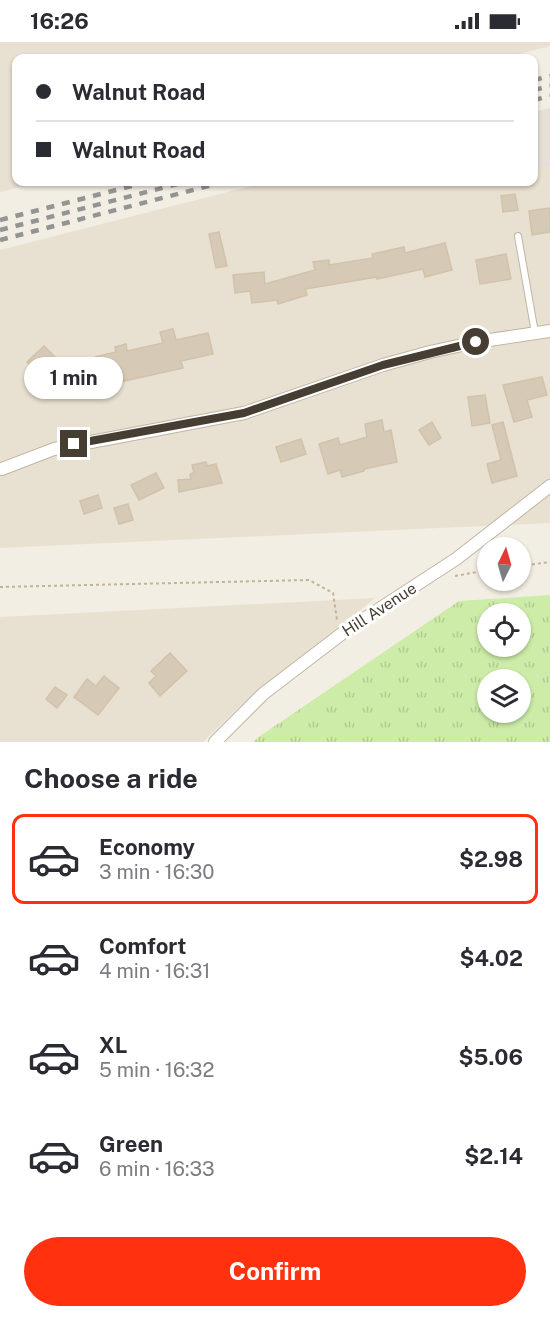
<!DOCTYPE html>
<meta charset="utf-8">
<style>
:root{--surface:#fff;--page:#f7f7f7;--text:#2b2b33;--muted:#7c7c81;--line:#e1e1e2;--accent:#ff310e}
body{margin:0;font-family:"Public Sans",sans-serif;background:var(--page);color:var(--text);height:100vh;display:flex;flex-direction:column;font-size:22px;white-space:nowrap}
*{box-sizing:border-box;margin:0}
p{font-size:20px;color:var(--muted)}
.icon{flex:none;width:33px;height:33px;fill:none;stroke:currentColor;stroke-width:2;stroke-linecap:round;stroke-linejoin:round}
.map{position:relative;height:700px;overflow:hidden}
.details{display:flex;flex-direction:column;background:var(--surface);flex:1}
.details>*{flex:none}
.top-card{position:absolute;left:12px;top:12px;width:526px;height:132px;border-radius:12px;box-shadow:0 2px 4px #0004;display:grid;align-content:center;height:132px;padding:0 24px;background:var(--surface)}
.needle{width:39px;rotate:5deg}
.controls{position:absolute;left:477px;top:495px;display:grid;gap:12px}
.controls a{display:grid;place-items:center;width:54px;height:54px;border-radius:50%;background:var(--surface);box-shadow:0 2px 4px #0004;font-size:30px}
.end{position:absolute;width:27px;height:27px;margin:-14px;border:8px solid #463e32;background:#fff;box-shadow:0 0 0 3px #fff}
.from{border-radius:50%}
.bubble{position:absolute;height:42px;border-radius:21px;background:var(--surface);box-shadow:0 2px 4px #0004;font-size:20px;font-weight:700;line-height:42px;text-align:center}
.top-card b{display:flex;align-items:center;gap:21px;height:57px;font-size:22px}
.top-card b+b{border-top:2px solid var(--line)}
.top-card i{width:15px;height:15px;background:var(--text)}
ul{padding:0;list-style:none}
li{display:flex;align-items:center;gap:18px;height:90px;margin:0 12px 9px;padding:0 12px;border:3px solid transparent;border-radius:12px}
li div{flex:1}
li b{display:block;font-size:22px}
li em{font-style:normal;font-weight:700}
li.on{border-color:var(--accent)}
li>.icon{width:54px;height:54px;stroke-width:1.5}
h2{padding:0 24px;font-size:27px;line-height:72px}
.cta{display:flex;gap:12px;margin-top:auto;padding:12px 24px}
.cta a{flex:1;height:69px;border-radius:36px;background:var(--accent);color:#fff;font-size:24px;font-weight:700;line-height:69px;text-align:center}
.status{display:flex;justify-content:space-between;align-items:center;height:42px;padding:0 30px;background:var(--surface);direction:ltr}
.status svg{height:16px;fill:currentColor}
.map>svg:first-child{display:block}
</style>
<div class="status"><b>16:26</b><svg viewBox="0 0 49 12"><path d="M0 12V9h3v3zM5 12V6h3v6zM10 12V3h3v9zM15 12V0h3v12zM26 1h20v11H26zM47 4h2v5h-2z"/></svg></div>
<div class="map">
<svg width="550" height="700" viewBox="0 0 550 700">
<defs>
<pattern id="grass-tufts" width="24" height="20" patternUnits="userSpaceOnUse" patternTransform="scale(1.5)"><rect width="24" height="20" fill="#cdeca7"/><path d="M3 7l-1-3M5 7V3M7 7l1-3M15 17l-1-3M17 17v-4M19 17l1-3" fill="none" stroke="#b1cb90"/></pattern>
</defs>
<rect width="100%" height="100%" fill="#f3eee3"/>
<g fill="#e8e0d0">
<path d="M0 0H550V4L502 16H16V140H40L0 150Z"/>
<path d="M534 121 550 126V481L0 506V208L267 140H534Z"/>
<path d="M375 556 239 665 203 700H0V575Z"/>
</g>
<path fill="#e5dfd8" d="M550 66V126L534 121V70Z"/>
<path fill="url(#grass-tufts)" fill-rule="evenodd" d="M550 553V700H253L260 694 459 559ZM488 572H520V604H488ZM488 638H520V670H488Z"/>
<g fill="#d6cab7" stroke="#d1c2aa" stroke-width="1.5">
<path d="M515 152 518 168 503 170 501 154Z"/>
<path d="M550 166V190L532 193 529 169Z"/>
<path d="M219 190 227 224 216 226 209 192Z"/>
<path d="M445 201 452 228 425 235 423 227 377 237V235L305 247 307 253 278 262 277 258 252 261 250 249 235 251 233 233 264 230 265 242 315 228 313 220 329 218V223L373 216 372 212 404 205 405 211Z"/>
<path d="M506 212 511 237 480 242 476 218Z"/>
<path d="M173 287 176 298 208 291 213 312 181 319 183 326 102 344 95 315 116 310 115 305 126 302 127 309 163 301 160 290Z"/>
<path d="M44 304 64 324 41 347 27 333 34 327 27 320Z"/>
<path d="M542 335 547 353 527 358 532 375 514 380 503 343Z"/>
<path d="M485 353 490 381 472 384 468 355Z"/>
<path d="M382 378 384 390 391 388 397 420 364 427V429L342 435 340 428 328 432 319 402 338 396 340 403 367 395 365 382Z"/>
<path d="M432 380 441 396 429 403 419 388Z"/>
<path d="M503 380 517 434 492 441 487 422 501 418 492 383Z"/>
<path d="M301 397 306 412 281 420 276 405Z"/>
<path d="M206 420 207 424 216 422 222 441 179 450 178 438 191 437 190 432 194 431 192 423Z"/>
<path d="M156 431 164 446 139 458 131 443Z"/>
<path d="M98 453 102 466 84 472 80 459Z"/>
<path d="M128 462 133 478 119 482 114 466Z"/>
<path d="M170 611 187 629 160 654 149 641 156 634 151 629Z"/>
<path d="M104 634 119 646 98 673 74 655 87 637 96 644Z"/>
<path d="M55 645 67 653 57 666 46 657Z"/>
</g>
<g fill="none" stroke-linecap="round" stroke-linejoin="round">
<defs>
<path id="service" d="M518 194 535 291"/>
<g id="minor">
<path d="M2 427 54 407 244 371 383 323 430 310 476 300 550 289"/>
<path d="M215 700 263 652 344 590 456 517 550 444"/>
</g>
</defs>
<use href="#service" stroke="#c0b6a5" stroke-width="8"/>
<use href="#minor" stroke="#c0b6a5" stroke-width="14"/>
<g stroke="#c3b294" stroke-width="2" stroke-dasharray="3 3" stroke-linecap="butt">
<path d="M520 524 550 520"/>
<path d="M455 534 488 528"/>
<path d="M0 545 309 538 333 551 337 578"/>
</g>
<use href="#service" stroke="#fff" stroke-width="6"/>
<use href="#minor" stroke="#fff" stroke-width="12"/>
<g stroke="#949494" stroke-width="4.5" stroke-dasharray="8 8" stroke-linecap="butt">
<path d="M534 38 550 34"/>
<path d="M534 48 550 44"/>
<path d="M534 58 550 54"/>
<path d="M0 178 147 140"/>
<path d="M0 188 185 140"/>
<path d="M0 198 224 140"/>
</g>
</g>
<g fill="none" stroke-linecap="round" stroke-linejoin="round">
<path stroke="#463e32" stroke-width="8" d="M74 402 244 371 383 323 476 300"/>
</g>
<g text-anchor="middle" stroke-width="6" stroke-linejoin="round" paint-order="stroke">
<g font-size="16" fill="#463e32" stroke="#fff">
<text transform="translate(379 567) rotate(-33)" y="6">Hill Avenue</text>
</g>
</g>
</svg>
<div class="controls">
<a><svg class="needle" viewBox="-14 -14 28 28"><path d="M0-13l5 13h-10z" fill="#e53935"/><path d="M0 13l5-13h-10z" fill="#7c7c81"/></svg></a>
<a><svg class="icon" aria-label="locate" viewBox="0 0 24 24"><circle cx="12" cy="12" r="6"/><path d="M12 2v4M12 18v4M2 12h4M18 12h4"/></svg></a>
<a><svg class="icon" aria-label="layers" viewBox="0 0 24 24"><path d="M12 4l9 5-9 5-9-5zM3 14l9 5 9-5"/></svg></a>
</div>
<i class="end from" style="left:476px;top:300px"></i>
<i class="end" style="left:74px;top:402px"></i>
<div class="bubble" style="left:24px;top:315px;width:99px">1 min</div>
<div class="top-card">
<b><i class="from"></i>Walnut Road</b>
<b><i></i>Walnut Road</b>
</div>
</div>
<section class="details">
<h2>Choose a ride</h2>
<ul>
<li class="on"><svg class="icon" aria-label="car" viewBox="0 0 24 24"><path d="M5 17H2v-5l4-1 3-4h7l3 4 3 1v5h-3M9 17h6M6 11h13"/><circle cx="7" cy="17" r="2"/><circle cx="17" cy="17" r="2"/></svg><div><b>Economy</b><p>3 min · 16:30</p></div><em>$2.98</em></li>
<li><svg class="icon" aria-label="car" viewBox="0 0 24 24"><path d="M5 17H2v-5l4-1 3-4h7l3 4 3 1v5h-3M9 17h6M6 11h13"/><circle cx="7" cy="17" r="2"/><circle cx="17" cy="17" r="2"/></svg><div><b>Comfort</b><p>4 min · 16:31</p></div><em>$4.02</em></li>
<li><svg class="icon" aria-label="car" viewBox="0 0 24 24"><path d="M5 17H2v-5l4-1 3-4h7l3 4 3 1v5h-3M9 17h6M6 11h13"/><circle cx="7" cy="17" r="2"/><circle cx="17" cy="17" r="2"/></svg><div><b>XL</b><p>5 min · 16:32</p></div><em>$5.06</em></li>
<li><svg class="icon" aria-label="car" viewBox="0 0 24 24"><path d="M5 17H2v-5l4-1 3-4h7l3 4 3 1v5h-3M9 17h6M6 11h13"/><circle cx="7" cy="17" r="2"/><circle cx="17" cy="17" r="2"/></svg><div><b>Green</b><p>6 min · 16:33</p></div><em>$2.14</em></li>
</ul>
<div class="cta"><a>Confirm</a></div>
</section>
